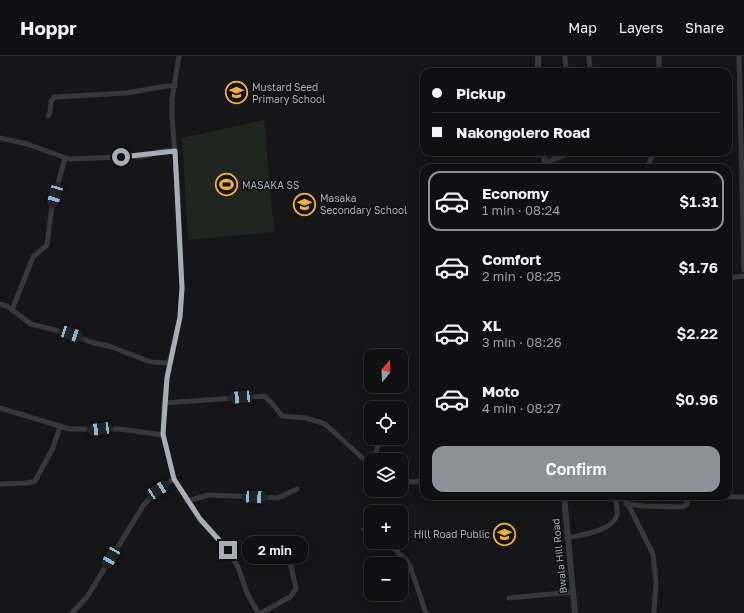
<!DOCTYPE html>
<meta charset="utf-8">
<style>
:root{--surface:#101012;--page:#1e1e20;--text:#f1f3f6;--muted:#9c9d9f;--line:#303032;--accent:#8c9099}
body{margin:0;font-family:"Golos Text",sans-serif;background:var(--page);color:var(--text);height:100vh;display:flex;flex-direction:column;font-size:15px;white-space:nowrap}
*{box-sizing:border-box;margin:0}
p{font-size:13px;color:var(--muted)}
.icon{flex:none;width:22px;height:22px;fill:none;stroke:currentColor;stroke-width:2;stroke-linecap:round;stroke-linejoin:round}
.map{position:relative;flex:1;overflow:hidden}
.details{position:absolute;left:420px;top:108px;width:312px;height:336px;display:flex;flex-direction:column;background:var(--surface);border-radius:12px;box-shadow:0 2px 10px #0003,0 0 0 1px var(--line)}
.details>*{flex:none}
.banner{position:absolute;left:420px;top:12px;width:312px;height:88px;border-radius:12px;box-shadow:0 2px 10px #0003,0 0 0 1px var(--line);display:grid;align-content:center;height:88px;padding:0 12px;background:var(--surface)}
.needle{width:26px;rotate:19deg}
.tools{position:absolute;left:364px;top:293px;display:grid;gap:8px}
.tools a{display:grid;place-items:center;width:44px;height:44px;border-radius:8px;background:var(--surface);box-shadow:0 2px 10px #0003,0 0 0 1px var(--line);font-size:20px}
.end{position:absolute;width:18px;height:18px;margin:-9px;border:5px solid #a8adb8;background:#111;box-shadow:0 0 0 2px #111}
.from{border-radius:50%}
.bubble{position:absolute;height:28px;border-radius:12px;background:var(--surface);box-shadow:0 2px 10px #0003,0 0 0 1px var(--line);font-size:13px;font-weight:600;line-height:28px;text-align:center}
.car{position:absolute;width:12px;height:24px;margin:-12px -6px;border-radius:5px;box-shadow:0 0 3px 1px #0007;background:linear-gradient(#222 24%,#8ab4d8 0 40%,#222 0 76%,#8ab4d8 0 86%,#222 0)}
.banner b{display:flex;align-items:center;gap:14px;height:38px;font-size:15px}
.banner b+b{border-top:1px solid var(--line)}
.banner i{width:10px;height:10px;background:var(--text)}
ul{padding:7px 0 0;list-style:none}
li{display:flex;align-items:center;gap:12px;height:60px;margin:0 8px 6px;padding:0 4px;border:2px solid transparent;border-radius:12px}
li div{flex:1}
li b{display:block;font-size:15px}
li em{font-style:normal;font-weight:600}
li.active{border-color:var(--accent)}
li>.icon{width:36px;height:36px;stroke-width:1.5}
.button{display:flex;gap:8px;margin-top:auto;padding:8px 12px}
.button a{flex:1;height:46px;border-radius:12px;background:var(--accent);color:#fff;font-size:16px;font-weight:600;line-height:46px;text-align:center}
header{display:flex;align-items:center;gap:24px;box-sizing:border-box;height:56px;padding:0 20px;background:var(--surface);border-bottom:1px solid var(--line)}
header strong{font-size:19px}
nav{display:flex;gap:22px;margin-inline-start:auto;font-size:14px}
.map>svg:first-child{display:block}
</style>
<header>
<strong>Hoppr</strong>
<nav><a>Map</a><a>Layers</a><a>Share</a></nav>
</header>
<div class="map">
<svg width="744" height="557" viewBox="0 0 744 557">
<rect width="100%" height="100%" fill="#161618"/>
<path fill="#1e261f" d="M264 64 274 176 188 184 182 82Z"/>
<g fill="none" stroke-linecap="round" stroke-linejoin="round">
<g stroke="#37383d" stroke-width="5">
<path d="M179 0 172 43V61L178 136 182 231 180 261 169 307 164 347 163 379 174 423 200 463 228 494 238 511 247 537 258 557"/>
<path d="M565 0 566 16"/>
<path d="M589 0 590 16"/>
<path d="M739 0 744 214"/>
<path d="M659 16V0"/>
<path d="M48 60 50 56 51 45 55 41 126 37 167 30H175"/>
<path d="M0 82 27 88 69 103 144 100 163 95H175"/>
<path d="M545 107 572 96"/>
<path d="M647 112 654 96"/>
<path d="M728 222 744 220"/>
<path d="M0 248 7 250 31 268 71 278 93 287 109 290 151 306 169 307"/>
<path d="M12 254 33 201 47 189 52 150 65 102"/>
<path d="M164 347 264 340 271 346 282 360 306 362 325 368 367 406 371 412"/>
<path d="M0 352 69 373H120L163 379"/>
<path d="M374 404 380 382"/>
<path d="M401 423 412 426 424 425"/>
<path d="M0 428 28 427 35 425 52 394 60 371"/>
<path d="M624 440 653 498 656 526 654 557"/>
<path d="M693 440 744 441"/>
<path d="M187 445 209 439 278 442 297 433"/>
<path d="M626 448 643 450 682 451 687 448 688 440"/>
<path d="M364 473 371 476"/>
<path d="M567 482C580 479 613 475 617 459 618 453 615 446 616 440"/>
<path d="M387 486 406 504 410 510 426 557"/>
<path d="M509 542 573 536"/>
<path d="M72 557 87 541 143 450 157 434 174 423"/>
<path d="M261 557 290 541 296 533 289 500"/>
</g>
<g stroke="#37383d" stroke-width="6">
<path d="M538 0V16"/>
<path d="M544 96 545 112"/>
<path d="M564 440 575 557"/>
</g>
</g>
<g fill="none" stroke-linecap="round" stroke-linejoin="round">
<path stroke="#a8adb8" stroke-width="5" d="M121 101 175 95 182 232 180 261 167 322 163 378 174 423 200 463 228 494"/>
</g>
<defs>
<symbol id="school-ring" viewBox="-11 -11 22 22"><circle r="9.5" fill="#111113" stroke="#f2b134" stroke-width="1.5"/><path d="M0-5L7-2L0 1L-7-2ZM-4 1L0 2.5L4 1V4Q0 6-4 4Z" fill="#f2b134"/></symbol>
<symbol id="stadium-ring" viewBox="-11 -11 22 22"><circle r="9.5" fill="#111113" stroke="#f2b134" stroke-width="1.5"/><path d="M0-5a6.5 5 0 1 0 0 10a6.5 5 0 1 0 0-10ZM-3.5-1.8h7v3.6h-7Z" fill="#f2b134"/></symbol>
</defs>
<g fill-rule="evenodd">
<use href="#school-ring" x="224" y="24" width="25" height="25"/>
<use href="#stadium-ring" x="214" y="116" width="25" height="25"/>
<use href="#school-ring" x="292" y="136" width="25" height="25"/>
<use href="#school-ring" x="492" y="466" width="25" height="25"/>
</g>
<g text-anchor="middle" stroke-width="3" stroke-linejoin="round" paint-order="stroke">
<g font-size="10" fill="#a8adb8" stroke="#111113" text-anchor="start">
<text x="252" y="35">Mustard Seed<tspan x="252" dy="12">Primary School</tspan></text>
<text x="242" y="133">MASAKA SS</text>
<text x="320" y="146">Masaka<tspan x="320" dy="12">Secondary School</tspan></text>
<text x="490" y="482" text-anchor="end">Hill Road Public</text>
</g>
<g font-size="10" fill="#a8adb8" stroke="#111113">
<text transform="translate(559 500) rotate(-96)" y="4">Bwala Hill Road</text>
</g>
</g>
</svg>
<div class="tools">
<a><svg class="needle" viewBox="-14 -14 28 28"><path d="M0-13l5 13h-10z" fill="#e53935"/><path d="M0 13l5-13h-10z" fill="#9c9d9f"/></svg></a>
<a><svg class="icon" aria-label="locate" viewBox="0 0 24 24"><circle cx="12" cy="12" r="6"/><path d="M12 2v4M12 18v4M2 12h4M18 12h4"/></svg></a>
<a><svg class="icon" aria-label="layers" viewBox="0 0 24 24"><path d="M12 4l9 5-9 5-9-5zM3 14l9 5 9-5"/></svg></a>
<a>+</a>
<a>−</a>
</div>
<i class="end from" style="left:121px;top:101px"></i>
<i class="end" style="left:228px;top:494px"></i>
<div class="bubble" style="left:242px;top:480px;width:66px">2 min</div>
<i class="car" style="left:55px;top:139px;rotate:196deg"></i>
<i class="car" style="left:71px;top:278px;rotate:109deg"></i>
<i class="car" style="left:241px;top:341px;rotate:265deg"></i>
<i class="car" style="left:100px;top:373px;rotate:263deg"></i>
<i class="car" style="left:158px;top:434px;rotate:57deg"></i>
<i class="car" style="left:255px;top:441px;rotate:93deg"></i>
<i class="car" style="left:111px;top:501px;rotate:210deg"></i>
<div class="banner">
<b><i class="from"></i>Pickup</b>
<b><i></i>Nakongolero Road</b>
</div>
<section class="details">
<ul>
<li class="active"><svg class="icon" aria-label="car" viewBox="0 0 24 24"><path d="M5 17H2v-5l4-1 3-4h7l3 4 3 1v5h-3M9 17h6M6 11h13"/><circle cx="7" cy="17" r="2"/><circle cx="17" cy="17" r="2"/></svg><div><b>Economy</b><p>1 min · 08:24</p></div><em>$1.31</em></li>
<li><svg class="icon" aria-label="car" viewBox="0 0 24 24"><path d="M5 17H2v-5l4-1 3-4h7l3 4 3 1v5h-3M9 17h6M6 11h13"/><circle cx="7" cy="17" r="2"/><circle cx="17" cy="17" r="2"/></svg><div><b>Comfort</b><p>2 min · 08:25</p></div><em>$1.76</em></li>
<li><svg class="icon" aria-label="car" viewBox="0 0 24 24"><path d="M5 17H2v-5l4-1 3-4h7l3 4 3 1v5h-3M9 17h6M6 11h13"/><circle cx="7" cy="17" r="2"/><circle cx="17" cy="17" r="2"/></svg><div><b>XL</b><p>3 min · 08:26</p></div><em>$2.22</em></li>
<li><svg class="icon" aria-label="car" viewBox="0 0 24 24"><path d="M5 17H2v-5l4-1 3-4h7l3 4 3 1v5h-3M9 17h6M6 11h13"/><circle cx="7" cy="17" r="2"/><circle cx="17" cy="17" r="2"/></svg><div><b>Moto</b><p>4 min · 08:27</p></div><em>$0.96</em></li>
</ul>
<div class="button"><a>Confirm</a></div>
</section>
</div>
